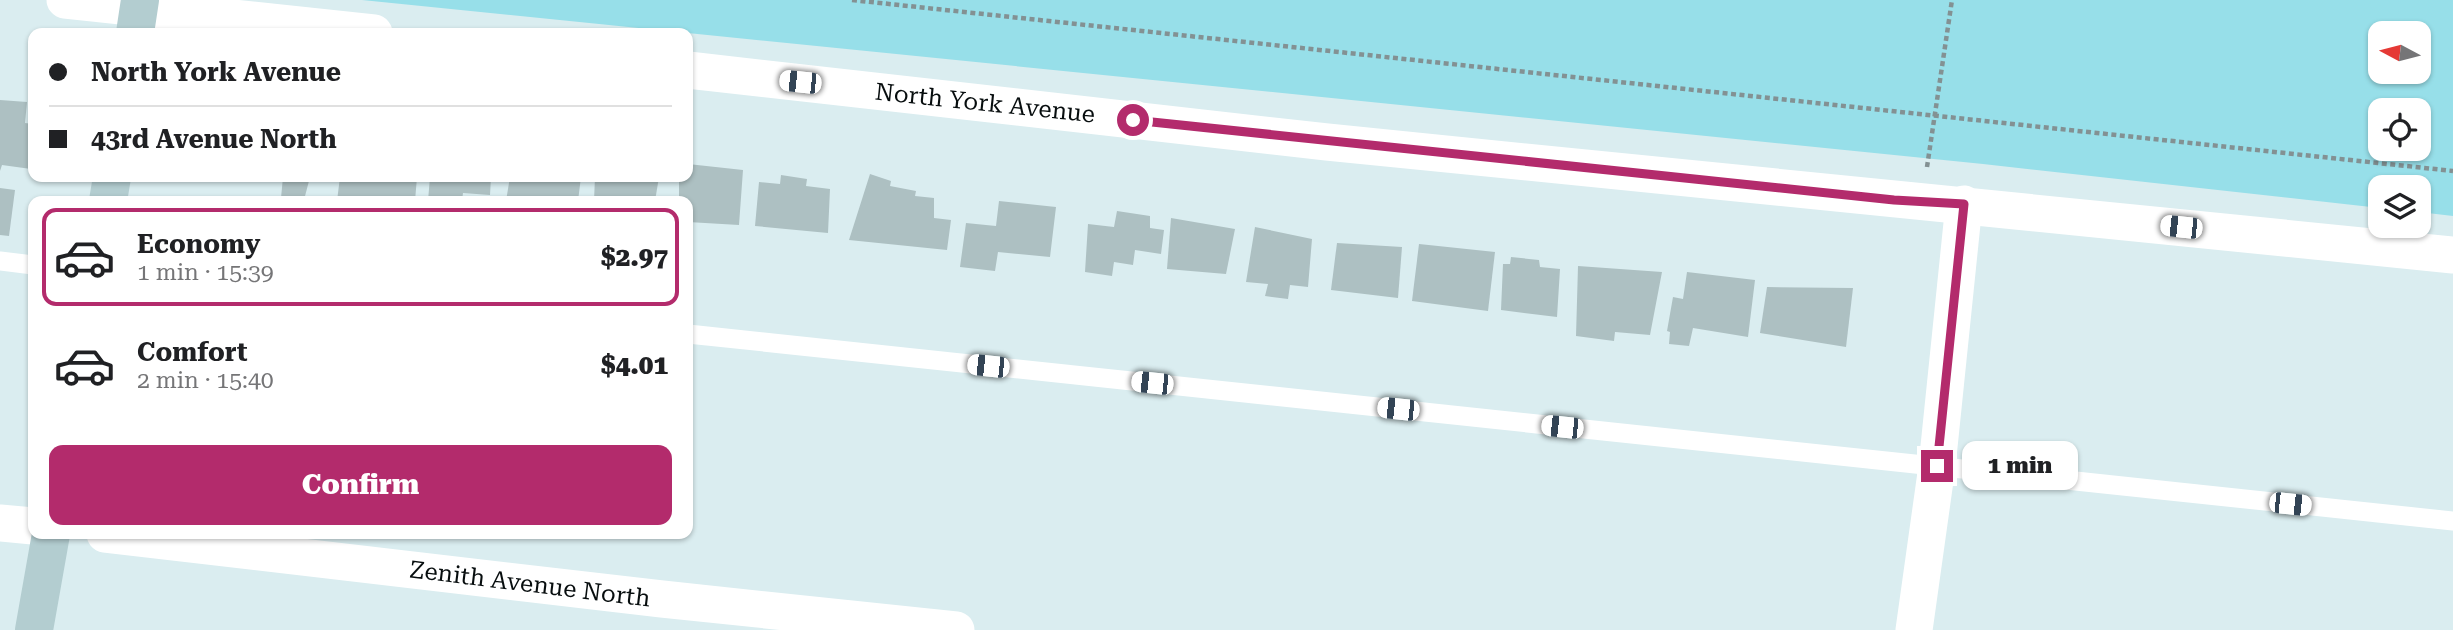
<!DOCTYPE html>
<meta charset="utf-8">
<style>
:root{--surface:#fff;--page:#f2f2f2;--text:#202124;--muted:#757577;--line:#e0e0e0;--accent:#b32b6c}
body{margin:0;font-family:"Roboto Serif",serif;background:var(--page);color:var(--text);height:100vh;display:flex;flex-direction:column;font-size:26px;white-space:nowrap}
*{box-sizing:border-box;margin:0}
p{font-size:23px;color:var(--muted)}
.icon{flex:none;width:38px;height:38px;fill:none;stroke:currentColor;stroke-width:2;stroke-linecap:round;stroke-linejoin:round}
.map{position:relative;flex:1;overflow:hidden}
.panel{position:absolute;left:28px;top:196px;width:665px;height:343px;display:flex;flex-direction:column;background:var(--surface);border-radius:14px;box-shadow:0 2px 5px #0004}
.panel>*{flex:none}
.top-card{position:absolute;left:28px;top:28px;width:665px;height:154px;border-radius:14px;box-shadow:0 2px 5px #0004;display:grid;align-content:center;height:154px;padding:0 21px;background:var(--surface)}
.needle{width:46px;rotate:277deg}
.fabs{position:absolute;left:2368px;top:21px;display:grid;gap:14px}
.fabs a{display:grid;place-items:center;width:63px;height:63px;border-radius:14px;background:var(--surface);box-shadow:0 2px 5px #0004;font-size:35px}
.end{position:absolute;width:32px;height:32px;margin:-16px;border:9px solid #b32b6c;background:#fff;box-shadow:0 0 0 4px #fff}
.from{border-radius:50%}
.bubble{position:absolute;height:49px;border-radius:14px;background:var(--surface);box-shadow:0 2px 5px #0004;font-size:23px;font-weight:800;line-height:49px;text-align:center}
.car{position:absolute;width:21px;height:42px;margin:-21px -10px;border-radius:9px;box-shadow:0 0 5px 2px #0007;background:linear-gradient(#fff 24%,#345 0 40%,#fff 0 76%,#345 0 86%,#fff 0)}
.top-card b{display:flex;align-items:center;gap:24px;height:66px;font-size:26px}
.top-card b+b{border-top:2px solid var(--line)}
.top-card i{width:18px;height:18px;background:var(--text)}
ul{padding:12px 0 0;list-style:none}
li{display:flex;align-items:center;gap:21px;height:98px;margin:0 14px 10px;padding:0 7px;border:4px solid transparent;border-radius:14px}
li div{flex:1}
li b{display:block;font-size:26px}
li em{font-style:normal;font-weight:800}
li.active{border-color:var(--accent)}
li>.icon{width:63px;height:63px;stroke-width:1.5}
.action{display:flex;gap:14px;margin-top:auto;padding:14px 21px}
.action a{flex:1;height:80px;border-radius:14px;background:var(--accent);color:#fff;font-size:28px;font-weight:800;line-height:80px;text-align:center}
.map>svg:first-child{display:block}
</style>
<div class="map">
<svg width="2453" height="630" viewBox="0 0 2453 630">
<rect width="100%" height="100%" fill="#daedf0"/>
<path fill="#97dfe9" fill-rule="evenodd" d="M362 0H2453V216L2419 212 2418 187H2380V208L1983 164ZM2380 33H2418V72H2380ZM2380 110H2418V149H2380Z"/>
<g fill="#adc0c2">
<path d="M0 100 27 102 25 123 33 124 31 169 2 165 0 171Z"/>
<path d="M688 164 743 170 739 225 688 222V201H679V177H688Z"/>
<path d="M870 174 891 181 890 186 916 191 915 196 934 198V218L951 220 947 250 849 240Z"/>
<path d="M781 175 807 179 806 186 830 189 828 233 755 226 759 182 780 184Z"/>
<path d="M283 177H310L304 200 281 198Z"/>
<path d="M340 177H417L415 201H337Z"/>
<path d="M430 177H491L490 195 463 193 462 201H428Z"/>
<path d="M510 177H581L578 201H506Z"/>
<path d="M595 177H659L655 201H594Z"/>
<path d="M0 188 15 190 9 236 0 235Z"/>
<path d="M999 201 1056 207 1050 257 998 252 995 271 960 267 966 223 996 226Z"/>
<path d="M1117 211 1150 216V228L1164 230 1161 254 1135 250 1133 265 1114 262 1112 276 1085 272 1088 224 1114 227Z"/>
<path d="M1171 218 1235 229 1226 274 1167 269Z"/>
<path d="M1255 227 1312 239 1308 287 1290 285 1288 299 1265 296 1268 284 1246 282Z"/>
<path d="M1337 243 1402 247 1398 298 1331 290Z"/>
<path d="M1419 244 1495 252 1488 311 1412 301Z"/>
<path d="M1511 257 1539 260 1540 267 1560 269 1557 317 1501 310 1503 264H1510Z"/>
<path d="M1578 266 1662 272 1650 335 1615 332 1614 341 1576 336Z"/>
<path d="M1687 272 1755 280 1748 337 1693 328 1689 346 1669 344 1670 332 1667 331 1673 297 1683 299Z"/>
<path d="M1767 287 1853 288 1846 347 1760 333Z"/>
</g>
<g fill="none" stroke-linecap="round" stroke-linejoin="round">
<g stroke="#839193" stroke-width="4.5" stroke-dasharray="5 3.5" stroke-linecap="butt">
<path d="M852 0 2453 171"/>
<path d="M1927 167 1952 0"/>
</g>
<g stroke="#fff" stroke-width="19">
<path d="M0 261 33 265"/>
<path d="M688 334 2453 521"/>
</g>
<g stroke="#fff" stroke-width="37">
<path d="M65 0 374 33"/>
<path d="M688 70 1327 142 2453 255"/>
<path d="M0 523 33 526"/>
<path d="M105 534 662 599 956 630"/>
<path d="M1914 630 1937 466 1964 204"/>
</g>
<g stroke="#b3cdd0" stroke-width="38">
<path d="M135 33 140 0"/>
<path d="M108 201 112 177"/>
<path d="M34 630 51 534"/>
</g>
</g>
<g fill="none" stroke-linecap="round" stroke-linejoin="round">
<path stroke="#b32b6c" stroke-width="9" d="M1133 120 1894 200 1964 204 1937 466"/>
</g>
<g text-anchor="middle" stroke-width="7" stroke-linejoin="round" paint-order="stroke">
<g font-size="24" fill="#070d0e" stroke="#fff">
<text transform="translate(985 103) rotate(6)" y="8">North York Avenue</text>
<text transform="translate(530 584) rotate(7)" y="8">Zenith Avenue North</text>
</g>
</g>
</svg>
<div class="fabs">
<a><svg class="needle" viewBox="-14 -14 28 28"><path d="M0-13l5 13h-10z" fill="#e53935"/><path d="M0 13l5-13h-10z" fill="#757577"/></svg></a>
<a><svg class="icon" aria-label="locate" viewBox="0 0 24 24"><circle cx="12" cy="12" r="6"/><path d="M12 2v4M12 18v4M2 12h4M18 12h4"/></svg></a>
<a><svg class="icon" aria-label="layers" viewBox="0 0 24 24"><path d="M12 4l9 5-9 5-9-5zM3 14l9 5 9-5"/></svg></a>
</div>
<i class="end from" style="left:1133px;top:120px"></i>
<i class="end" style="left:1937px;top:466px"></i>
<div class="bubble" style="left:1962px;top:441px;width:116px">1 min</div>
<i class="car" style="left:800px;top:82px;rotate:276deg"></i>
<i class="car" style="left:2181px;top:227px;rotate:276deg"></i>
<i class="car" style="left:988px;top:366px;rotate:276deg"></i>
<i class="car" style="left:1152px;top:383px;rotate:276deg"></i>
<i class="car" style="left:1398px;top:409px;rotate:276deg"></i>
<i class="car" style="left:1562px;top:427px;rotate:276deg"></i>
<i class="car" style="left:2290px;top:504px;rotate:96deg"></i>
<div class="top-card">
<b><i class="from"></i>North York Avenue</b>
<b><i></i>43rd Avenue North</b>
</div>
<section class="panel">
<ul>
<li class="active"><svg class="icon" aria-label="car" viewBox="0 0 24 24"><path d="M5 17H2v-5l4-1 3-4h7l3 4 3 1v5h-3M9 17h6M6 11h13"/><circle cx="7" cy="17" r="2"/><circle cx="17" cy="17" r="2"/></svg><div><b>Economy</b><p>1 min · 15:39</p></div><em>$2.97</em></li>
<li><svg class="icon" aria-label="car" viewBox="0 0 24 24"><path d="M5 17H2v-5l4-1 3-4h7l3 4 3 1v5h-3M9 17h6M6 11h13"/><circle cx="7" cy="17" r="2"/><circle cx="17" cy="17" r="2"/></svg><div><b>Comfort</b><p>2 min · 15:40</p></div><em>$4.01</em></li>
</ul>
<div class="action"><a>Confirm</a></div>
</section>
</div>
